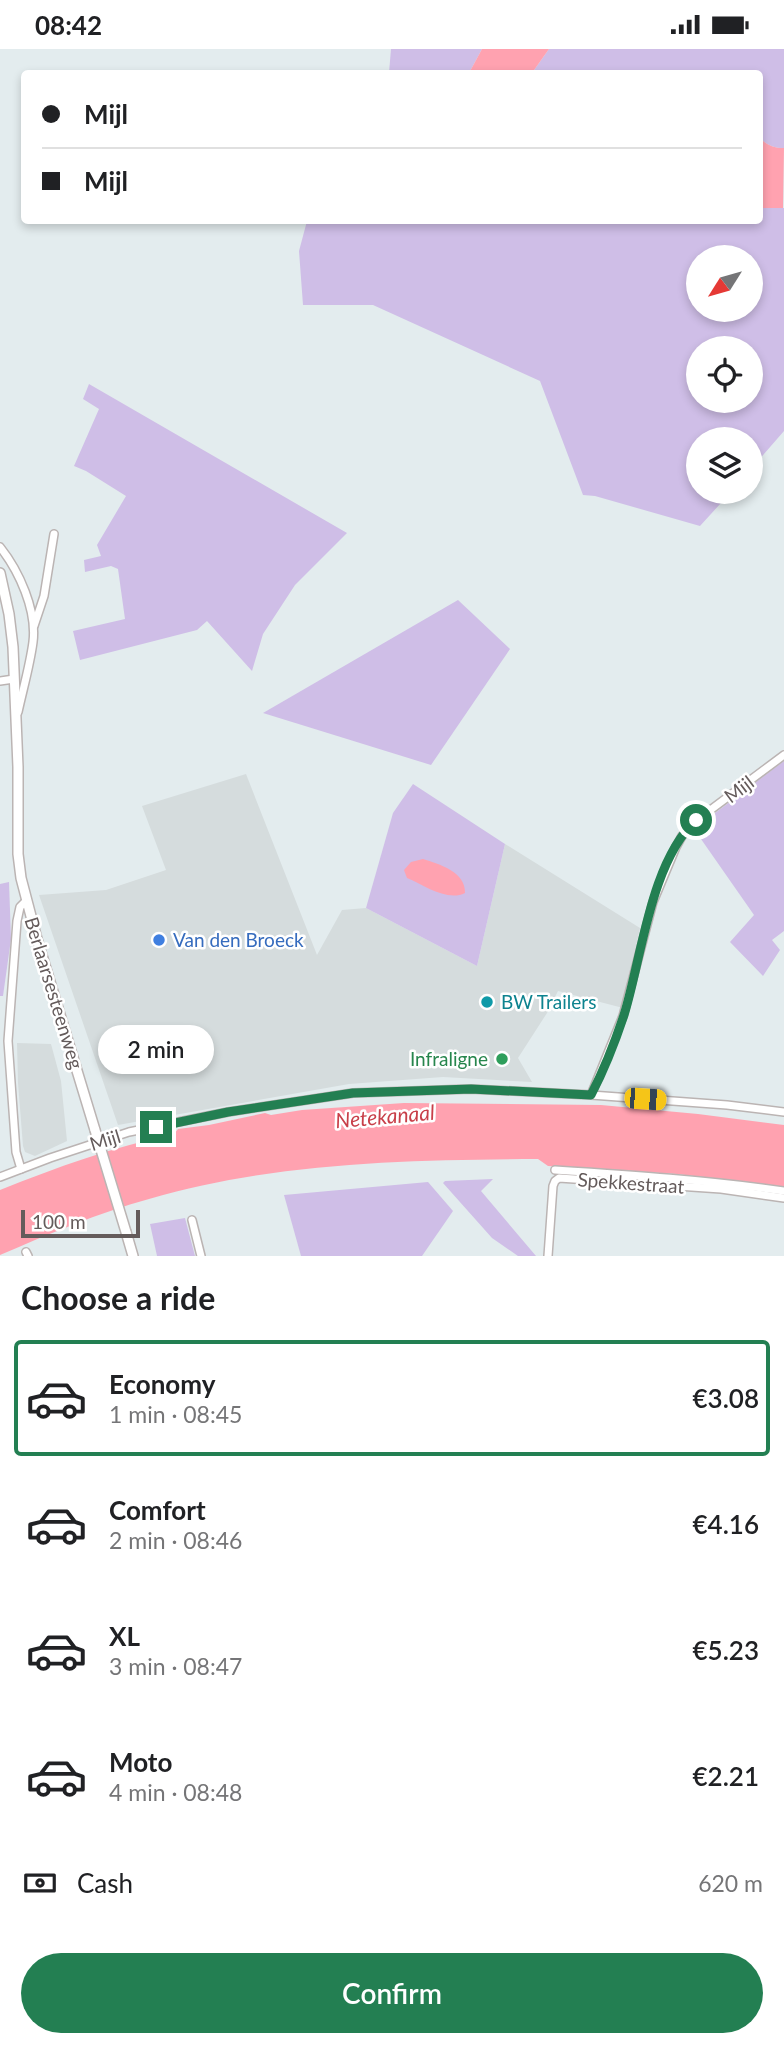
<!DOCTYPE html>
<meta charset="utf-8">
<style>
:root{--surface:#fff;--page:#f6f6f6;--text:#202124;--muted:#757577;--line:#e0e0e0;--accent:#237f52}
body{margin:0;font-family:Lato,sans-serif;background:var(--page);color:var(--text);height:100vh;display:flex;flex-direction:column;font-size:26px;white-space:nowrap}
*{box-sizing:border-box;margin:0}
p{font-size:23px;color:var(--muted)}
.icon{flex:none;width:38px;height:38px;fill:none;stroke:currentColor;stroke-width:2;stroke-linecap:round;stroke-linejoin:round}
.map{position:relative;height:1207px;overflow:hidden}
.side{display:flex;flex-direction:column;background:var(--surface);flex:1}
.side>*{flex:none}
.top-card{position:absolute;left:21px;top:21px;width:742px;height:154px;border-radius:7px;box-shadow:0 4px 10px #0003;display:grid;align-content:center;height:154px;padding:0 21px;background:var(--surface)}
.needle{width:46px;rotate:233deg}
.buttons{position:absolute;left:686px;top:196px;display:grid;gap:14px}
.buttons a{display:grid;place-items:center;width:77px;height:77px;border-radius:50%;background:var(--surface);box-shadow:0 4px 10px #0003;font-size:35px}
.scale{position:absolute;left:21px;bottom:18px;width:119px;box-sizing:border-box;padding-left:7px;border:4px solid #645b5b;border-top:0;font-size:19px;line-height:24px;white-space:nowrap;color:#645b5b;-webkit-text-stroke:5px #fff;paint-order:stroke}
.end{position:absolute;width:32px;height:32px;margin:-16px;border:9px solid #237f52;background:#fff;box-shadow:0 0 0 4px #fff}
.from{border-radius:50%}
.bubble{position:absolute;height:49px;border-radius:24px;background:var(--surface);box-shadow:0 4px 10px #0003;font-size:23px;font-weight:600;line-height:49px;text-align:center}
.car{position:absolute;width:21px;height:42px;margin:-21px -10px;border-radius:9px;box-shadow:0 0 5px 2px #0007;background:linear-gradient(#f5c518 24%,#345 0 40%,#f5c518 0 76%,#345 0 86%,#f5c518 0)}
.top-card b{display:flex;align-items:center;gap:24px;height:66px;font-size:26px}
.top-card b+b{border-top:2px solid var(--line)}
.top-card i{width:18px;height:18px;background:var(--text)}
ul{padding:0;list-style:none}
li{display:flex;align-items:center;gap:21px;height:116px;margin:0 14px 10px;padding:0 7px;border:4px solid transparent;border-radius:7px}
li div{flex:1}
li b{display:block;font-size:26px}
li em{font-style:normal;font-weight:600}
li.active{border-color:var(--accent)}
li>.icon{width:63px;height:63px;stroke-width:1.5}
h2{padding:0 21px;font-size:32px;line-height:84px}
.pay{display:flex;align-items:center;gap:18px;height:77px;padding:0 21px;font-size:26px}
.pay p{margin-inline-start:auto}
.primary-button{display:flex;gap:14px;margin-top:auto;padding:14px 21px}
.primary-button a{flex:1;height:80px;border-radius:42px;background:var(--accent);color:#fff;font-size:28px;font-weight:600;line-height:80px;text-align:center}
.status{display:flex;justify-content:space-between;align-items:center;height:49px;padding:0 35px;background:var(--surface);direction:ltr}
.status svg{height:19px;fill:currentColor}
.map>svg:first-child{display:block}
</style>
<div class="status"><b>08:42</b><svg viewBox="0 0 49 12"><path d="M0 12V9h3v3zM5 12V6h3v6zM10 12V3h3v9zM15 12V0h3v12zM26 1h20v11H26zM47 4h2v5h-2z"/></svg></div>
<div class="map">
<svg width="784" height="1207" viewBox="0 0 784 1207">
<rect width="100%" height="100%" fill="#e3ecee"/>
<g fill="#d5dcdd">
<path d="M246 725 317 906 342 861 366 859 477 917 505 795 640 879 623 959 558 942 547 964 518 1009 532 1033 443 1028 349 1035 118 1076 39 846 106 841 166 821 142 757Z"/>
<path d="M17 994 51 995 61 1032 67 1092 35 1107 25 1103 23 1097 18 1034Z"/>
</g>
<g fill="#cfbee7" fill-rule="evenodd">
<path d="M391 0H482L469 24H389Z"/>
<path d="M549 0H784V99C774 99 767 96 760 89V24H532Z"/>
<path d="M760 159H784V382L751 420V390H698V443H731L700 477 595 447 583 446 540 332 373 256H303L299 202 307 172H760ZM698 208H751V261H698ZM698 299H751V352H698Z"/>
<path d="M89 335 347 484 295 536 263 585 252 622 207 572 197 581 80 611 73 582 125 570 118 520 111 517 85 523 84 511 101 507 97 496 126 447 86 422 74 417 99 360 83 350Z"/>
<path d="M458 551 510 600 431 716 263 664Z"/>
<path d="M784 712V882L772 891 780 901 763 927 730 893 754 866 694 780Z"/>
<path d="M413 735 505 795 477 917 366 859 393 764Z"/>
<path d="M9 833 11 890 3 947H0V835Z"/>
<path d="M493 1130 481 1142 536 1207H518L492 1189 443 1134 445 1132Z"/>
<path d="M428 1133 453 1162 422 1207H301L284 1146Z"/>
<path d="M185 1169 195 1207H157L150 1175Z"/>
</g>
<g fill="#ffa2b0">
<path d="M482 0H549L532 24H469Z"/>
<path d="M760 89C767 96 774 99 784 99L783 159H760Z"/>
<path d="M423 810C439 815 466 823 465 844 447 853 424 836 407 829L404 821 411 813Z"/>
<path d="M404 1054 601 1056 698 1065 784 1076V1138L677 1125 548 1117 538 1110C407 1111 275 1113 149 1150 98 1164 49 1185 0 1206V1141C57 1118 114 1098 174 1085L178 1080 209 1076 265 1064 271 1066 302 1061Z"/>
</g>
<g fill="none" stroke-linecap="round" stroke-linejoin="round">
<defs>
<g id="minor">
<path d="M0 498C19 522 37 561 33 593 30 616 23 640 18 663"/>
<path d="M34 577 44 547 54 485"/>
<path d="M0 632 14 630"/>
<path d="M591 1046 623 967 653 853 676 798 682 787 697 771 784 706"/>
<path d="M21 1120 16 1103 8 992 17 872 20 858 26 852"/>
<path d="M555 1121C632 1126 708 1131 784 1142"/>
<path d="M0 1128 50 1109 129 1083 228 1063 353 1044 471 1040 591 1046 727 1056 784 1063"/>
<path d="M192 1171 201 1207"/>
<path d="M26 1203 28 1207"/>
<path d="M548 1207 553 1137 555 1132 559 1129 721 1140 784 1149"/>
</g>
<g id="tertiary">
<path d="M0 524 9 565 13 598 18 718V805L21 829 37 890 95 1081"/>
<path d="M126 1183 133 1207"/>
</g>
</defs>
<use href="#minor" stroke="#bbb4b3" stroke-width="10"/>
<use href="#tertiary" stroke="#bbb4b3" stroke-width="12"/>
<use href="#minor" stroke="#fff" stroke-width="7"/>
<use href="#tertiary" stroke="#fff" stroke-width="9"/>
<defs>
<path id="tertiary-bridge" d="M95 1081 126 1183"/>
</defs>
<use href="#tertiary-bridge" stroke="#bbb4b3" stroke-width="12" stroke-linecap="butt"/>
<use href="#tertiary-bridge" stroke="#fff" stroke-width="9"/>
</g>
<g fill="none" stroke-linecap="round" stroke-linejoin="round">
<path stroke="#237f52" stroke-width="9" d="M156 1078 228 1063 353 1044 471 1040 591 1046C604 1021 615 993 624 966 642 908 650 814 696 771"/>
</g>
<circle fill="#3f7fe0" stroke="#fff" stroke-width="2.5" cx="159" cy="891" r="7"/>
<circle fill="#0f9aa8" stroke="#fff" stroke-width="2.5" cx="487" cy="953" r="7"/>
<circle fill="#2e9e5b" stroke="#fff" stroke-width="2.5" cx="502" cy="1010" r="7"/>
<g text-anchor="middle" stroke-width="5" stroke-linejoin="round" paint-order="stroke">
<g font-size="19" fill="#645b5b" stroke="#fff">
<text transform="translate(739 740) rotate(-37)" y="7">Mijl</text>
<text transform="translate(54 944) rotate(73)" y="7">Berlaarsesteenweg</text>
<text transform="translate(105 1091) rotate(-17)" y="7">Mijl</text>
<text transform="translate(631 1134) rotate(4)" y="7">Spekkestraat</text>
</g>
<g font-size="19" fill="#366cbe" stroke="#fff" text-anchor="start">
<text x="173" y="898">Van den Broeck</text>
</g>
<g font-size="19" fill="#0d838f" stroke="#fff" text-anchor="start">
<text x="501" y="960">BW Trailers</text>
</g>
<g font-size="19" fill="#27864d" stroke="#fff" text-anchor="end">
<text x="488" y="1017">Infraligne</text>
</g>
<g font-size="21" font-style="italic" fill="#c83f49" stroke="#fff">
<text transform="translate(385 1068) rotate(-5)" y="7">Netekanaal</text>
</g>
</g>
</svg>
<div class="buttons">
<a><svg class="needle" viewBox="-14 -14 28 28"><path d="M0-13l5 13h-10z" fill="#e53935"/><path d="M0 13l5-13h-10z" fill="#757577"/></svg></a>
<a><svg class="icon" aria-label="locate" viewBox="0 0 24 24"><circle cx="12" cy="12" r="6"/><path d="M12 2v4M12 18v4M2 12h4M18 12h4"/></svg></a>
<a><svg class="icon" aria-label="layers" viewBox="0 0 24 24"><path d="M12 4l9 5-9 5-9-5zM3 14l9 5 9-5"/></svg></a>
</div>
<div class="scale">100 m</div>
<i class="end from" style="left:696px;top:771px"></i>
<i class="end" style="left:156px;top:1078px"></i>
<div class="bubble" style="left:98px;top:976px;width:116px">2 min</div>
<i class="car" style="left:645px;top:1050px;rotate:94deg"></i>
<div class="top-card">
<b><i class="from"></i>Mijl</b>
<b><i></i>Mijl</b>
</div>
</div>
<section class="side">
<h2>Choose a ride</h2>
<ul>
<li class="active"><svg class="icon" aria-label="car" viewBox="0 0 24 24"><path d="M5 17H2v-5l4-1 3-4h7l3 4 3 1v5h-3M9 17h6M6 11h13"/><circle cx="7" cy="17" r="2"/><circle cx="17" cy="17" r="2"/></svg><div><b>Economy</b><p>1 min · 08:45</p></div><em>€3.08</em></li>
<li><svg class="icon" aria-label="car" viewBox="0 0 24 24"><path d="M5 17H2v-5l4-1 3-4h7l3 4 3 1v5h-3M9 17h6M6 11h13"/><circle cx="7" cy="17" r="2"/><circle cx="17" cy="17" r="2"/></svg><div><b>Comfort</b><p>2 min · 08:46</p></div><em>€4.16</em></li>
<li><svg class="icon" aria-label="car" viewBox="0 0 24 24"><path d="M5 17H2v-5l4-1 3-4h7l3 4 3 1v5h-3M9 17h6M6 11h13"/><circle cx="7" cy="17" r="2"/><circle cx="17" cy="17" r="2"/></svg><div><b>XL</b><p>3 min · 08:47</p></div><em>€5.23</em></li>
<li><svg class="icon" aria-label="car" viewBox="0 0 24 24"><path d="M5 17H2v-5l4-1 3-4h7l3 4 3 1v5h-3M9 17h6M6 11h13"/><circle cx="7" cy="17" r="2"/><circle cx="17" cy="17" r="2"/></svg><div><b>Moto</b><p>4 min · 08:48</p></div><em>€2.21</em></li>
</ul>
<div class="pay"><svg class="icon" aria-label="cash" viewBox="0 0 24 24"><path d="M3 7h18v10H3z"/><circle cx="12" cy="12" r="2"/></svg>Cash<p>620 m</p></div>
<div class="primary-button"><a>Confirm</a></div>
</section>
